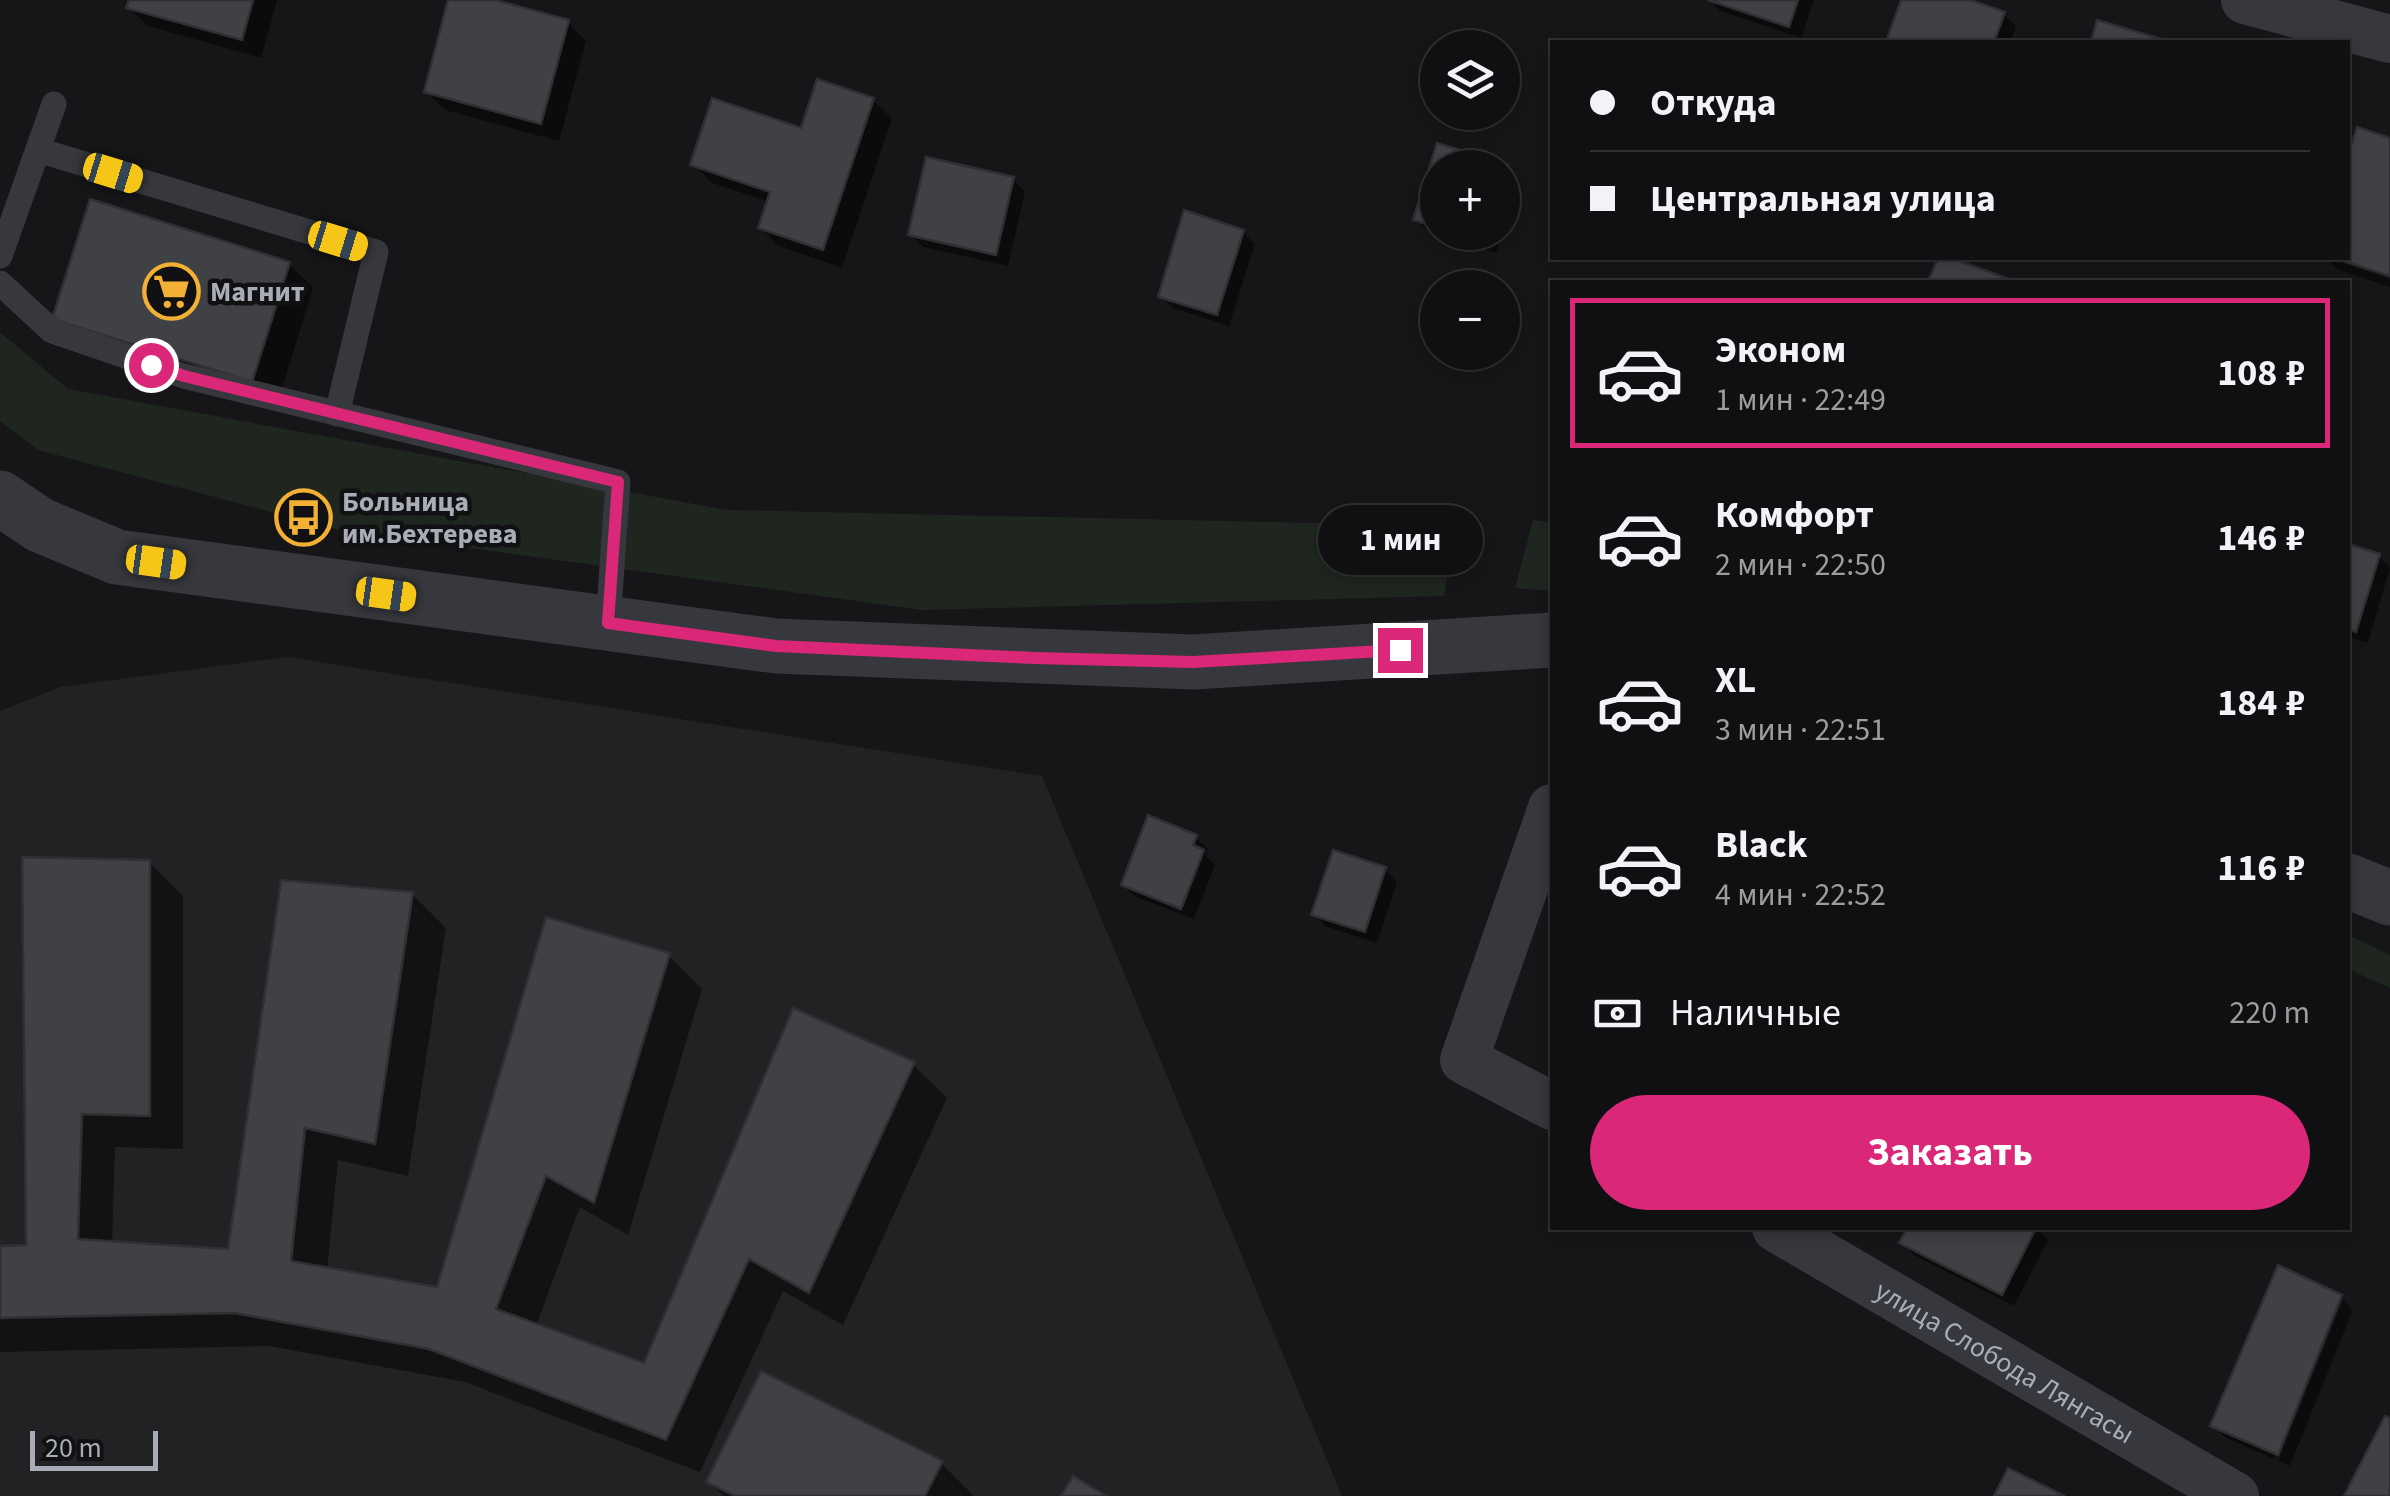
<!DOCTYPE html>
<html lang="ru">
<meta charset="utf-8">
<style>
:root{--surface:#101012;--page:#1e1e20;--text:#f1f3f6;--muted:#9c9d9f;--line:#303032;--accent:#db2777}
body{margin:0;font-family:"Source Sans 3",sans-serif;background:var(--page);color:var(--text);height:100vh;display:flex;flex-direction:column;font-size:38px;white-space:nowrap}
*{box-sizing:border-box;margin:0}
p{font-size:32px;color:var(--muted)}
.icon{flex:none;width:55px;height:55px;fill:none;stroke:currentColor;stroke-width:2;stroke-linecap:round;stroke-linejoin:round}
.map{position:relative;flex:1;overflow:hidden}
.details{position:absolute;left:1550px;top:280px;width:800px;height:950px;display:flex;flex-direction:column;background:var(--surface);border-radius:0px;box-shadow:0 5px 15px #0003,0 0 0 2px var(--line)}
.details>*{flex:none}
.guide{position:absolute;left:1550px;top:40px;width:800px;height:220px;border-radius:0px;box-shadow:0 5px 15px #0003,0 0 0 2px var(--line);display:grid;align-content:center;height:220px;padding:0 40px;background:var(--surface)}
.tools{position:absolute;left:1420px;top:30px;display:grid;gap:20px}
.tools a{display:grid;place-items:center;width:100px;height:100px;border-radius:50%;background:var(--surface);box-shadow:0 5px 15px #0003,0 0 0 2px var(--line);font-size:50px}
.scale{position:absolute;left:30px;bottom:25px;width:128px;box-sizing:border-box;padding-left:10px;border:5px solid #a8adb8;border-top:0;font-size:28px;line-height:35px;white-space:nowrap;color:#a8adb8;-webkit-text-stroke:8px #111113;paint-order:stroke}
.end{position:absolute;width:45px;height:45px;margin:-22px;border:12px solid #db2777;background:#fff;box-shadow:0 0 0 5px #fff}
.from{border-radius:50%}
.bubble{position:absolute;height:70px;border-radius:35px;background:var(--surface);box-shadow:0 5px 15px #0003,0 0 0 2px var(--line);font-size:32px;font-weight:700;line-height:70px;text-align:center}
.car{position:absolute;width:30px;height:60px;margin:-30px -15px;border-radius:12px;box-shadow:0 0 8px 2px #0007;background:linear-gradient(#f5c518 24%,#345 0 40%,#f5c518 0 76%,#345 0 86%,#f5c518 0)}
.guide b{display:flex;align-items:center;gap:35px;height:95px;font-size:38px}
.guide b+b{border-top:2px solid var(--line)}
.guide i{width:25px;height:25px;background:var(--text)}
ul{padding:18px 0 0;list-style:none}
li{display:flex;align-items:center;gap:30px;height:150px;margin:0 20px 15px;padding:0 20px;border:5px solid transparent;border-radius:0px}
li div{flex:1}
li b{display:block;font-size:38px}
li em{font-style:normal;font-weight:700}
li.current{border-color:var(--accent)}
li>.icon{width:90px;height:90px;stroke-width:1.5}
.pay{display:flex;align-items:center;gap:25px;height:110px;padding:0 40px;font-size:38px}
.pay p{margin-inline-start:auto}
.cta{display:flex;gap:20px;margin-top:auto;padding:20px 40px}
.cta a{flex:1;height:115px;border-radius:60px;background:var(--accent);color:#fff;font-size:40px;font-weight:700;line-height:115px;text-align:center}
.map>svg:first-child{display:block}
</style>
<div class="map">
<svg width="2390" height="1496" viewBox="0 0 2390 1496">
<rect width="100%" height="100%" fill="#161618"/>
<path fill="#222225" d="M287 657 1042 776 1342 1496H0V711L60 687Z"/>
<g fill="#1e261f">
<path d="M0 332 68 389 727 510 1456 526 1444 596 922 610 339 530 38 450 0 421Z"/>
<path d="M1533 520 1552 522V591L1515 588Z"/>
<path d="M2348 935 2390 955V988L2348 969Z"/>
</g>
<g fill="#0007" fill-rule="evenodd">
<path d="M131 0H277L261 58 148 26 129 8Z"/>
<path d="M451 0H485L567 22 586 41 559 141 445 110 426 92Z"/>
<path d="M1710 0H1814L1801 38 1720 11Z"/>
<path d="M1903 0H1963L2003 14 2016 26 2010 42H1888Z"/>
<path d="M873 100 892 119 842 268 779 246 760 228 769 202 712 183 693 164 802 131Z"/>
<path d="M2358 130 2390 141V273L2342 258H2348V162Z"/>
<path d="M1439 146 1507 167 1519 180 1496 253 1428 231 1416 219ZM1438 168H1502V232H1438Z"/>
<path d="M1013 179 1025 192 1008 266 923 247 911 235Z"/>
<path d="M1243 232 1255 244 1229 326 1173 308 1160 296Z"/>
<path d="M2325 258H2337V261L2390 279V287L2337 269Z"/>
<path d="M289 264 313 288 277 405 55 319Z"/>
<path d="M2348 547 2379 556 2390 568 2368 643 2348 636Z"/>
<path d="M1195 837 1208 849 1205 855 1215 865 1194 919 1136 897 1123 885Z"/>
<path d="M149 862 183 896V1149L115 1147 112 1244 230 1252 412 894 446 928 408 1176 338 1160 327 1270 438 1290 668 955 702 989 628 1235 580 1207 536 1326 645 1366 913 1065 947 1098 843 1325 783 1291 700 1472 465 1382 269 1346 0 1352V1249L29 1248Z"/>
<path d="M1385 870 1397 882 1377 943 1327 927 1314 914Z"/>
<path d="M1910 1228H2036L2048 1240 2014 1306 1914 1255 1902 1243Z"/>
<path d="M2279 1269 2343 1299H2338L2274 1459 2226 1438 2213 1426Z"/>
<path d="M2343 1300 2353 1310 2290 1466 2278 1461Z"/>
<path d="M941 1463 974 1496H724L709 1481Z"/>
</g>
<g fill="#404145" stroke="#303034" stroke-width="2.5">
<path d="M129 0H253L242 40 126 8Z"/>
<path d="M448 0H495L569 20 541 124 424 92Z"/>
<path d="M1708 0H1798L1789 27Z"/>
<path d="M1901 0H1970L2005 12 1994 42H1886Z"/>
<path d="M2097 20 2164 40V42H2091Z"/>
<path d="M817 79 874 98 823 250 758 228 770 192 690 165 712 98 801 128Z"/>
<path d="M2357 127 2390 138V276L2335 258H2348V155Z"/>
<path d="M1437 143 1508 165 1502 183V168H1438V227L1413 220Z"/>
<path d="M926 157 1014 177 996 255 908 235Z"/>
<path d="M90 199 290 262 252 382 52 319Z"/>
<path d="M1184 210 1244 230 1217 315 1158 297Z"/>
<path d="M1938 258H1951L2017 282H1928Z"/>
<path d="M2348 544 2380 554 2356 632 2348 629Z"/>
<path d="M1148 815 1197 835 1193 845 1204 850 1181 909 1121 885Z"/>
<path d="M1333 850 1386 867 1365 932 1311 915Z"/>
<path d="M22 857 150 860V1116L82 1114 78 1239 228 1249 281 880 413 892 375 1144 305 1128 291 1261 437 1287 546 917 670 953 594 1203 546 1176 496 1309 644 1363 793 1008 915 1062 809 1293 749 1259 666 1440 429 1349 234 1313 0 1318V1246L26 1245Z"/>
<path d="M1907 1228H2036L2002 1295 1899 1243Z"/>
<path d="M2278 1265 2342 1295 2278 1455 2210 1426Z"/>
<path d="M761 1371 943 1461 925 1496H735L706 1482Z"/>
<path d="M2385 1416 2390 1418V1496H2344Z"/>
<path d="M2008 1468 2065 1496H1994Z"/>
<path d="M1073 1476 1107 1496H1061Z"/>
</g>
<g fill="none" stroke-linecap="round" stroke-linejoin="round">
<g stroke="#37383d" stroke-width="25">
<path d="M38 150 376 252 337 414"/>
<path d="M0 256 54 104"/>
<path d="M0 283 52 331 184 376 618 482 608 623"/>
</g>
<g stroke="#37383d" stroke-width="48">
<path d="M2245 0 2390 39"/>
<path d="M1552 808 1464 1060 1552 1106"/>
<path id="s1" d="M1776 1228 2235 1496"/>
</g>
<g stroke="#37383d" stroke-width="55">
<path d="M0 498 40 525 117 557 776 646 1193 662 1552 640"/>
<path d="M2348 881 2390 898"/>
</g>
</g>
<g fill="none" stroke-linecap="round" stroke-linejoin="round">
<path stroke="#db2777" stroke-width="12" d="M151 365 184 376 618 482 608 623 776 646 1035 658 1193 662 1400 650"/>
</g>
<defs>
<symbol id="supermarket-ring" viewBox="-11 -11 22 22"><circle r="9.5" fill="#111113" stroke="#f2b134" stroke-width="1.5"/><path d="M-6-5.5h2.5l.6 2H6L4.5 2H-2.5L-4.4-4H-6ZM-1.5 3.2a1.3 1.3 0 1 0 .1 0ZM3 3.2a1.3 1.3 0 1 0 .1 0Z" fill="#f2b134"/></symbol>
<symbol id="bus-ring" viewBox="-11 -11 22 22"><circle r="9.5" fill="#111113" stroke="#f2b134" stroke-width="1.5"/><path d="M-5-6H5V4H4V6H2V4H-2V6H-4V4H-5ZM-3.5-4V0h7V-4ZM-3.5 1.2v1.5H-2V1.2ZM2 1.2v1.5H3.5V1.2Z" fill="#f2b134"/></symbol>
</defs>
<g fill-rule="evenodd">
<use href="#supermarket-ring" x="140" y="260" width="63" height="63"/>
<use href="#bus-ring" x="272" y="486" width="63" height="63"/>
</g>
<g text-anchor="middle" stroke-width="9" stroke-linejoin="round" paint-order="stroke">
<g font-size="28" font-weight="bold" fill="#a8adb8" stroke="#111113" text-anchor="start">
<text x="210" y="301">Магнит</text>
<text x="342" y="511">Больница<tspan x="342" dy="32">им.Бехтерева</tspan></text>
</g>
<g font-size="28" fill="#a8adb8" stroke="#111113">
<text dy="10" stroke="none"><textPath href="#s1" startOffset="265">улица Слобода Лянгасы</textPath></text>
</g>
</g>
</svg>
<div class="tools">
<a><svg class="icon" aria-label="layers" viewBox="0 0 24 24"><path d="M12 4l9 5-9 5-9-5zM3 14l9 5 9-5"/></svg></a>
<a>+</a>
<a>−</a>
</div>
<div class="scale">20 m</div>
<i class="end from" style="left:151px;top:365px"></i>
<i class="end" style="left:1400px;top:650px"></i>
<div class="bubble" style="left:1318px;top:505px;width:165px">1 мин</div>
<i class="car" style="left:113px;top:173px;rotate:107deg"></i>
<i class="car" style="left:338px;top:241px;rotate:107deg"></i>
<i class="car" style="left:156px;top:562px;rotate:98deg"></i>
<i class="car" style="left:386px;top:594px;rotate:98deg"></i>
<div class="guide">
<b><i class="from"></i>Откуда</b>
<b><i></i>Центральная улица</b>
</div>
<section class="details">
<ul>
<li class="current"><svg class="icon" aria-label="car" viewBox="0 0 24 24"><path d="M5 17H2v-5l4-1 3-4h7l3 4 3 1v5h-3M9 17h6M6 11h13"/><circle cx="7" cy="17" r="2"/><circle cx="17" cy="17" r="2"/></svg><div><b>Эконом</b><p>1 мин · 22:49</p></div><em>108 ₽</em></li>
<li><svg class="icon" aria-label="car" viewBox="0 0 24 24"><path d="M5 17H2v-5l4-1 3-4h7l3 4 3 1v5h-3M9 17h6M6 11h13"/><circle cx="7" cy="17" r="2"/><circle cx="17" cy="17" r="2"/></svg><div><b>Комфорт</b><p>2 мин · 22:50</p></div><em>146 ₽</em></li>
<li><svg class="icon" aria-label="car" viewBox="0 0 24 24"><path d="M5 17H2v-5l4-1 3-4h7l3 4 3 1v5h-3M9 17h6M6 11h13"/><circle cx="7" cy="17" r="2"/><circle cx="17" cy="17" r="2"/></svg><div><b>XL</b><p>3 мин · 22:51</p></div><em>184 ₽</em></li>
<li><svg class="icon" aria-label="car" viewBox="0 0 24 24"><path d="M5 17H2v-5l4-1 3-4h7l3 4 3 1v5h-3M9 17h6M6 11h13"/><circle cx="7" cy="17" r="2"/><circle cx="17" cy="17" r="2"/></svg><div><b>Black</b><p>4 мин · 22:52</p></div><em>116 ₽</em></li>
</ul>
<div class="pay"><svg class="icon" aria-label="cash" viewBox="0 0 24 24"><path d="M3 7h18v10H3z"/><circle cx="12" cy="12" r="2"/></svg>Наличные<p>220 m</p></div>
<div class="cta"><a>Заказать</a></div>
</section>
</div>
